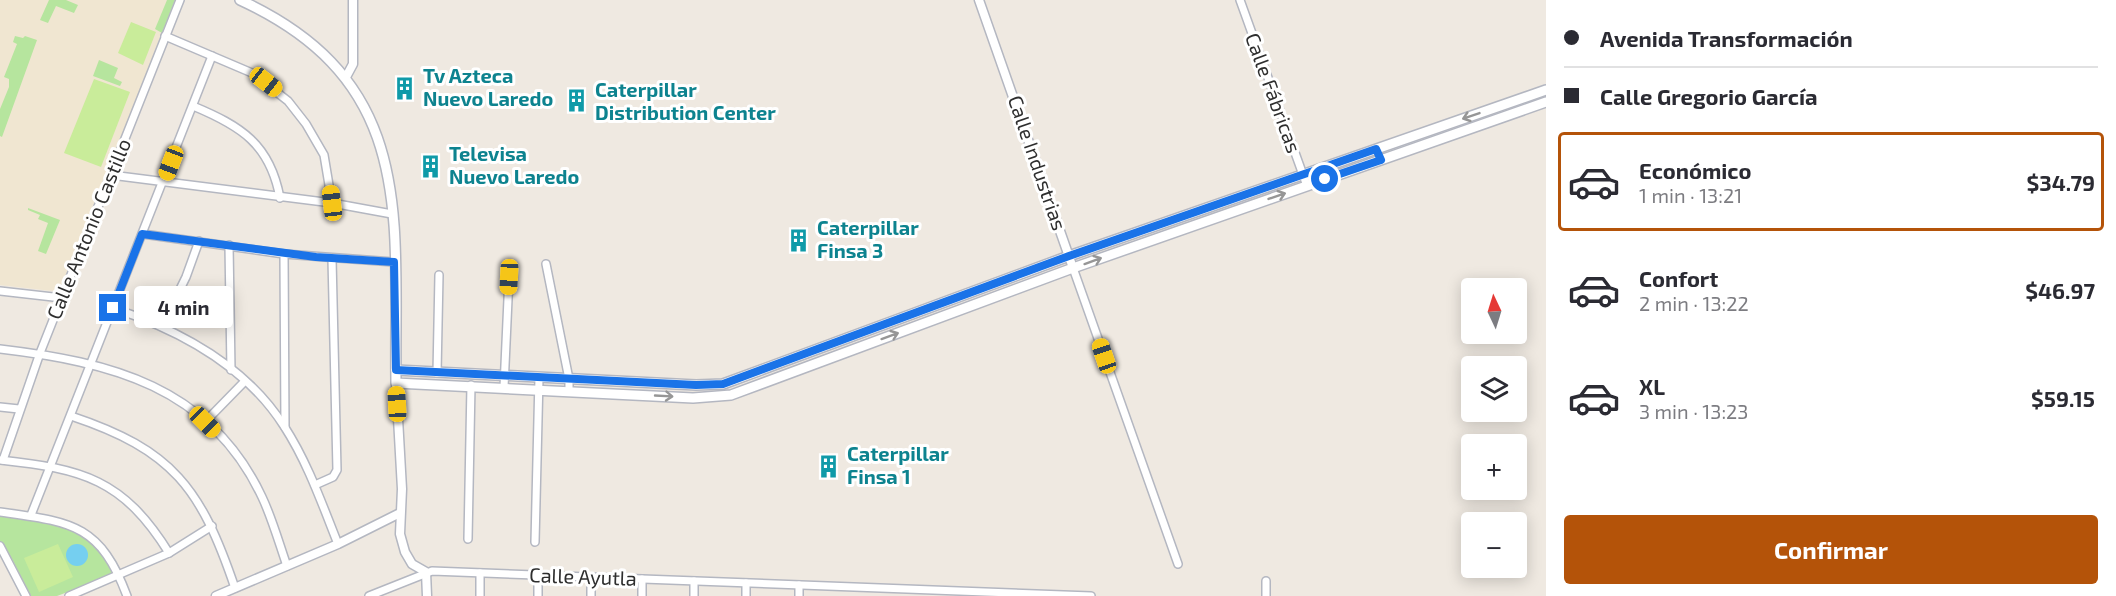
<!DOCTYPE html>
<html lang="es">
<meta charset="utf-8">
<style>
:root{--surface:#fff;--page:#f2f2f3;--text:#2b2b33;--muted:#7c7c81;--line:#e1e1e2;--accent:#b45309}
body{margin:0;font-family:"Exo 2",sans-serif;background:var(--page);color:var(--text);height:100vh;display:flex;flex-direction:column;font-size:22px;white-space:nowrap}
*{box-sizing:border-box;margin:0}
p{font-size:20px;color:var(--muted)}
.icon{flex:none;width:33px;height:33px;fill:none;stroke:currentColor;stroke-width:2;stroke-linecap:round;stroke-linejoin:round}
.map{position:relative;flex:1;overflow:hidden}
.sheet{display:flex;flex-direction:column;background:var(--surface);width:570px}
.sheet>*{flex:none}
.top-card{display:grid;align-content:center;height:132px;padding:0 18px;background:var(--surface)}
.needle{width:39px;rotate:356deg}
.controls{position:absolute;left:1461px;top:278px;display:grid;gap:12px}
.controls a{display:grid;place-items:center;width:66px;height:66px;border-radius:6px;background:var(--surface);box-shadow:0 3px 15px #0003;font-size:30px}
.end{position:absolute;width:27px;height:27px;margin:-14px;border:8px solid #1a73e8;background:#fff;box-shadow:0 0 0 3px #fff}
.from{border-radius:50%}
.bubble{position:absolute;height:42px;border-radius:6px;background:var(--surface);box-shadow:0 3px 15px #0003;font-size:20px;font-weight:700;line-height:42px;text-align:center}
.car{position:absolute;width:18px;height:36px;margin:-18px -9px;border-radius:8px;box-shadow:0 0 4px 2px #0007;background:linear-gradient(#f5c518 24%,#345 0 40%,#f5c518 0 76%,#345 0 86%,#f5c518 0)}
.top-card b{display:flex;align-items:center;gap:21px;height:57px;font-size:22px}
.top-card b+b{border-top:2px solid var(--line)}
.top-card i{width:15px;height:15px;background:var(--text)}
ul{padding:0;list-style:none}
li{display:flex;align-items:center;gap:18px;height:99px;margin:0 12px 9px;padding:0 6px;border:3px solid transparent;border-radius:6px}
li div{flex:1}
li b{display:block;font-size:22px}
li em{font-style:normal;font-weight:700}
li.on{border-color:var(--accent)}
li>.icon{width:54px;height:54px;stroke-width:1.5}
.cta{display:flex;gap:12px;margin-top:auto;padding:12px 18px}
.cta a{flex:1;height:69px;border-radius:6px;background:var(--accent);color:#fff;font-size:24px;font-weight:700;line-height:69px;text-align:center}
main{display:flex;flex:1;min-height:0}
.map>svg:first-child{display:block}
</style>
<main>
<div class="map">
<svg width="1546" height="596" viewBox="0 0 1546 596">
<rect width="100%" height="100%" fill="#efe9e1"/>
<path fill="#f0e6d1" d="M0 0H175L61 292 0 285Z"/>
<g fill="#b6e59e">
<path d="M49 0H66L78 5 74 13 56 6 48 23 40 20Z"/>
<path d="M167 0H175L162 33 155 29Z"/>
<path d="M15 36 23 38 25 36 37 40 2 137 0 136V109L9 87V79L4 77 17 44 13 42Z"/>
<path d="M99 60 118 68 114 78 122 82 120 86 93 76Z"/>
<path d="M28 208 60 220 46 254 38 251 48 223 38 219 40 215 28 210Z"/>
<path d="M0 513 56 521 88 535 118 573 57 596H31L12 559 0 544Z"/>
</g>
<g fill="#c9ec9a">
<path d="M131 22 156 32 143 65 118 53Z"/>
<path d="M94 79 130 92 101 167 64 153Z"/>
<path d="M58 544 73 577 39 592 24 558Z"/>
</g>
<circle fill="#75cff0" cx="77" cy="555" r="11"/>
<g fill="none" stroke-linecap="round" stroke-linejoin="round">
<defs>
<g id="minor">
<path d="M1240 0 1307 186"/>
<path d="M165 36 252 73 288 101 306 124 324 155 332 203"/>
<path d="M193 106C241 126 270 144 280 198"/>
<path d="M111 175 332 203 392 214"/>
<path d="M143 234 284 254 394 262"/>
<path d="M229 245 231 370"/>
<path d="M284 254 285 427"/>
<path d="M546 264 569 379V392"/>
<path d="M1073 268 1178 564"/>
<path d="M0 291 62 298"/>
<path d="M113 308C179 330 246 366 284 426 308 463 322 504 338 544"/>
<path d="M162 326 186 277 199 241"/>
<path d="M0 349C110 362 210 386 262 497 272 518 279 543 287 566"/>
<path d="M437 373 439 275"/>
<path d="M504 387 509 277"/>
<path d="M0 407 19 409"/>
<path d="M71 416C173 450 201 488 235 588"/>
<path d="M205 422 245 381"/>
<path d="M0 460C83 469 123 479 169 553"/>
<path d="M3 460 40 353 180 0"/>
<path d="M315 485 333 477 337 470 332 259"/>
<path d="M0 512C70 522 100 523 127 596"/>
<path d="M31 515 212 56"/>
<path d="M468 539 471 385"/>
<path d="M535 542 539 378"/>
<path d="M0 546 26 596"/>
<path d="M480 573V596"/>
<path d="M538 575V596"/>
<path d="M591 577V596"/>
<path d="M642 579V596"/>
<path d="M694 581V596"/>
<path d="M1266 581V596"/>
<path d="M746 583V596"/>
<path d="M799 585V596"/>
<path d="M69 596 169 553 212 526"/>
<path d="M369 596 432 571 1091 596"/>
</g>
<g id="tertiary">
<path d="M979 0 1073 268"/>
<path d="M346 77 353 64V0"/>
<path d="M396 383 402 489 400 534 405 552 412 564 426 572 427 596"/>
<path d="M216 596 338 544 400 513"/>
</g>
<g id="secondary">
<path d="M240 0C418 82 394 216 396 383L693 398 731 395 1073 268 1546 102"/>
<path d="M396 370 696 385 723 384 1069 256 1546 90"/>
</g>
</defs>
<use href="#minor" stroke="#b4b7c1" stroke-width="10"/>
<use href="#tertiary" stroke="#b4b7c1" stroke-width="11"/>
<use href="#secondary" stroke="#b4b7c1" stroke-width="12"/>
<use href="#minor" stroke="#fff" stroke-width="7"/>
<use href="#tertiary" stroke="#fff" stroke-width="8"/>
<use href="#secondary" stroke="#fff" stroke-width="9"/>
</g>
<defs><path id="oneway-shaft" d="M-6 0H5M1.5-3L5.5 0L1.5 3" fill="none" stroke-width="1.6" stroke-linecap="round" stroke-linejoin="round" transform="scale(1.5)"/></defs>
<g stroke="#969696">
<use href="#oneway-shaft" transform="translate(1471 116) rotate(161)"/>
<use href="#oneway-shaft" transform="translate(1277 196) rotate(-19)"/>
<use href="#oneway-shaft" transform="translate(1093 261) rotate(-20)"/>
<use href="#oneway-shaft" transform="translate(890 336) rotate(-20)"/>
<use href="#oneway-shaft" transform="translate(664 396) rotate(3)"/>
</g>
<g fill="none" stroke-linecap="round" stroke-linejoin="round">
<path stroke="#1a73e8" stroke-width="8" d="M113 308 142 234 316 257 394 262 396 370 696 385 723 384 1069 256 1376 149 1381 160 1325 179"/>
</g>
<defs>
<symbol id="building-bare" viewBox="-9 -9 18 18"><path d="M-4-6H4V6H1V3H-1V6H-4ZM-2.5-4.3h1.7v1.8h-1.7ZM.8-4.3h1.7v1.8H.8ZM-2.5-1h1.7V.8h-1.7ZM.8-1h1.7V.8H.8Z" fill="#0f9aa8" stroke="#fff" stroke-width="2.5" paint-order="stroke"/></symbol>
</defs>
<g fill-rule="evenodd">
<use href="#building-bare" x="388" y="72" width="33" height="33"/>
<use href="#building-bare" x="560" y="84" width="33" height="33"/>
<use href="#building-bare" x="414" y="150" width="33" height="33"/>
<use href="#building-bare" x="782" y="224" width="33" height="33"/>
<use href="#building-bare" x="812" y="450" width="33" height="33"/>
</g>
<g text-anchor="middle" stroke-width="6" stroke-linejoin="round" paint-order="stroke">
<g font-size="20" font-weight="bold" fill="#0d838f" stroke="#fff" text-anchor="start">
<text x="423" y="83">Tv Azteca<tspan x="423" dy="23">Nuevo Laredo</tspan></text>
<text x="595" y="97">Caterpillar<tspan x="595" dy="23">Distribution Center</tspan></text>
<text x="449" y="161">Televisa<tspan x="449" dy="23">Nuevo Laredo</tspan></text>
<text x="817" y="235">Caterpillar<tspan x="817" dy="23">Finsa 3</tspan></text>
<text x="847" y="461">Caterpillar<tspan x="847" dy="23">Finsa 1</tspan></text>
</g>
<g font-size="20" fill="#2e2e2e" stroke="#fff">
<text transform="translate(1273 93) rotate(70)" y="7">Calle Fábricas</text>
<text transform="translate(1037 163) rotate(71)" y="7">Calle Industrias</text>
<text transform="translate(89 229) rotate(-68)" y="7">Calle Antonio Castillo</text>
<text transform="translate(583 577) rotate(2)" y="7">Calle Ayutla</text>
</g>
</g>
</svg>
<div class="controls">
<a><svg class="needle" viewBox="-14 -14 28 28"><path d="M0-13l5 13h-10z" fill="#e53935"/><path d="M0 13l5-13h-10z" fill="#7c7c81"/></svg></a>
<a><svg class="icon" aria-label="layers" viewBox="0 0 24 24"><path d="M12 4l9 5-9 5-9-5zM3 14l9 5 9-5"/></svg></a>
<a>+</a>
<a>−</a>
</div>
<i class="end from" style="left:1325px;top:179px"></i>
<i class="end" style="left:113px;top:308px"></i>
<div class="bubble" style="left:134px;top:286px;width:99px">4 min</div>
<i class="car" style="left:266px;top:82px;rotate:128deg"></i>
<i class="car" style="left:171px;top:163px;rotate:201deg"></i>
<i class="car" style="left:332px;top:203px;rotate:353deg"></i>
<i class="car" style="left:509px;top:277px;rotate:183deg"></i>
<i class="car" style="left:1104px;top:356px;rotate:341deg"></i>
<i class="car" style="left:397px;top:404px;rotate:357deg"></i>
<i class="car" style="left:205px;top:422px;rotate:135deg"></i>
</div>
<section class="sheet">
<div class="top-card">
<b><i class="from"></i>Avenida Transformación</b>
<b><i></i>Calle Gregorio García</b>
</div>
<ul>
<li class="on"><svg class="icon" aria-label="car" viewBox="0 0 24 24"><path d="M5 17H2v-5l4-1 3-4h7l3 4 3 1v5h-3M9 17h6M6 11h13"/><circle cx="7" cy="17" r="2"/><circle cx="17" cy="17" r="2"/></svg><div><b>Económico</b><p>1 min · 13:21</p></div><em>$34.79</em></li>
<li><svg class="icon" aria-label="car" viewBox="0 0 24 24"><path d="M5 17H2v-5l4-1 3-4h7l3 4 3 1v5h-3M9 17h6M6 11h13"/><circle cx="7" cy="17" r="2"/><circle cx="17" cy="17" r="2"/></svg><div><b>Confort</b><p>2 min · 13:22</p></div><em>$46.97</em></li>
<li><svg class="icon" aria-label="car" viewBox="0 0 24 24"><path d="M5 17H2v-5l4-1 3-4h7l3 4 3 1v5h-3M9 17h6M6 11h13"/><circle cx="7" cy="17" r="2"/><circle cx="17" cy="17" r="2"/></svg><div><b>XL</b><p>3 min · 13:23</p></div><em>$59.15</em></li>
</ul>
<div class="cta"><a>Confirmar</a></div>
</section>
</main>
